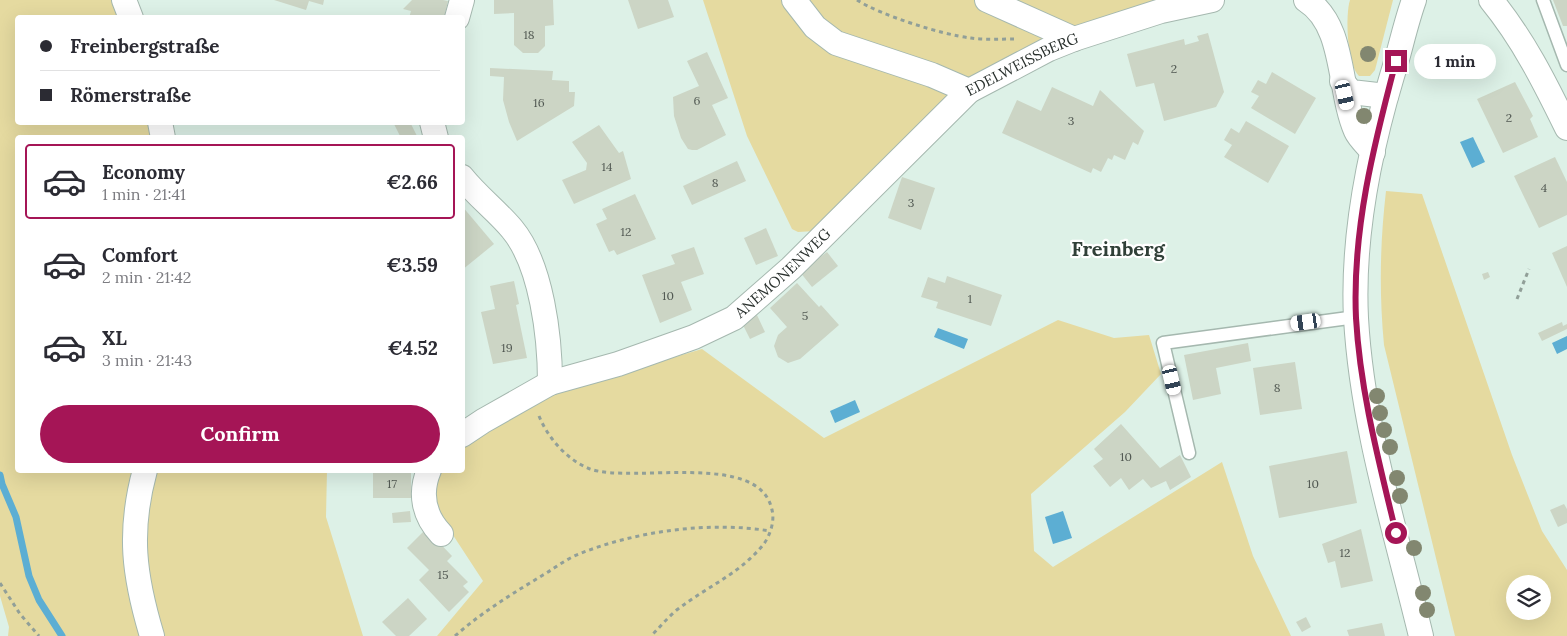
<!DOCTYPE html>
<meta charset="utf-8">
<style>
:root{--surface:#fff;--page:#f2f2f3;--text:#2b2b33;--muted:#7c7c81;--line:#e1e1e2;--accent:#a51556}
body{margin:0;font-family:Lora,serif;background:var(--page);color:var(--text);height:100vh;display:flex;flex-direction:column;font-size:19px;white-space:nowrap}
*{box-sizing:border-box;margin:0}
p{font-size:16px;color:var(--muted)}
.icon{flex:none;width:28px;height:28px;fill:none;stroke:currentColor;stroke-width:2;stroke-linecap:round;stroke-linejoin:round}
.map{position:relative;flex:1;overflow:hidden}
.side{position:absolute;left:15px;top:135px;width:450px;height:338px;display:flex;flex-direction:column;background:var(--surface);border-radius:5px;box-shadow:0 5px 20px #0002}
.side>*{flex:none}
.banner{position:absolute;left:15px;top:15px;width:450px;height:110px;border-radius:5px;box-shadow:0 5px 20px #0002;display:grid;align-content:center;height:110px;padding:0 25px;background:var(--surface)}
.buttons{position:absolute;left:1506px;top:575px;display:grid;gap:10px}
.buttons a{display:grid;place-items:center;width:45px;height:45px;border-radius:50%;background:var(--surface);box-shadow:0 5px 20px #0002;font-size:25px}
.end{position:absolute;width:22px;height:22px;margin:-11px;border:6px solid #a51556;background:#fff;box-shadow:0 0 0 2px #fff}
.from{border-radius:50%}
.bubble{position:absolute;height:35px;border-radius:18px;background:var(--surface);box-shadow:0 5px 20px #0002;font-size:16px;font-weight:700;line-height:35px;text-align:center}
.car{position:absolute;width:15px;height:30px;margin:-15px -8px;border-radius:6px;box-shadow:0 0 4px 1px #0007;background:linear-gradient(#fff 24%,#345 0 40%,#fff 0 76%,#345 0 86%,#fff 0)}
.banner b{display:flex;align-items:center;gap:18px;height:48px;font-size:19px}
.banner b+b{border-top:1px solid var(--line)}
.banner i{width:12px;height:12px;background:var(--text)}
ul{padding:9px 0 0;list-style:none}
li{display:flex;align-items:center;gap:15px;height:75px;margin:0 10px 8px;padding:0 15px;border:2px solid transparent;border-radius:5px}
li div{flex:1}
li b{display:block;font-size:19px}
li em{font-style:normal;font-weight:700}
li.on{border-color:var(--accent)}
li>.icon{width:45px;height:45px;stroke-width:1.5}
.cta{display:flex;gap:10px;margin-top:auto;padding:10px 25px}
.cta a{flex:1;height:58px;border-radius:30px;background:var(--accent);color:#fff;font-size:20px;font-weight:700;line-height:58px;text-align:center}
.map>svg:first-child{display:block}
</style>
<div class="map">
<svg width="1567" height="636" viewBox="0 0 1567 636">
<rect width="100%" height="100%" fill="#ddf1e7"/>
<g fill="#e5daa0" fill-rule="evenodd">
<path d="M0 0H115L122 17 18 18V122L153 123 158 137 18 138V470H327L326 517 363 636H8L9 627 0 596Z"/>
<path d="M703 0H1165L1038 42 815 231 798 232 792 229 747 136Z"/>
<path d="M1350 0H1393L1375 70 1370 76H1359C1347 65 1345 15 1350 0Z"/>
<path d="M1386 191 1422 194 1512 455 1542 531 1567 570V636H1455L1384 345C1379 292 1380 243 1386 191ZM1515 584H1542V611H1515Z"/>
<path d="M1058 320 1114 338 1149 335 1161 374 1125 412 1031 494 1034 551 1053 567 1222 462 1253 556 1291 636H437L483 581 432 503 438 470H462L463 443 554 393 702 349 824 438Z"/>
</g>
<g fill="#5caed3">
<path d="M1473 137 1485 162 1472 168 1460 142Z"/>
<path d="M938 328 968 339 964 349 934 337Z"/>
<path d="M1567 336V349L1557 354 1552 343Z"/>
<path d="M855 400 860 412 835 423 830 411Z"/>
<path d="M1063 511 1072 538 1053 544 1045 517Z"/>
</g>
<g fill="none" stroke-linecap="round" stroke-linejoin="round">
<path stroke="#5caed3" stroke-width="7" d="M0 475 2 484 16 517 29 576 39 600 62 636"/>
</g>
<g fill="#ccd5c5">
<path d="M274 0H324L323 5 309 1 306 10Z"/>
<path d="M412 0H443L448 1 444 18H409L411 11 403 9Z"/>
<path d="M494 0H553L554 25 545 26V46L538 53H523L514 45V13L494 14Z"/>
<path d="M628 0H668L674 17 638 29Z"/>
<path d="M1553 0H1567V26H1563Z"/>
<path d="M1208 33 1224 92 1216 107 1164 121 1154 83 1136 87 1127 54 1184 39 1185 45 1199 41 1197 36Z"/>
<path d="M707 52 728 98 712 105 726 135 697 150H692L688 149 681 138 674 116 673 97 699 86 687 61Z"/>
<path d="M490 68 553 71 552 80 569 81V92H575L574 106 517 141 509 122 503 100 504 77 490 76Z"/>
<path d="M1272 72 1316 98 1295 134 1251 108 1259 96 1251 92 1258 80 1266 84Z"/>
<path d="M1515 82 1533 116 1530 119 1538 137 1503 153 1477 99Z"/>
<path d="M1052 87 1093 106 1100 90 1144 131 1138 145 1133 142 1125 160 1114 155 1112 160 1108 158 1101 172 1093 168 1091 173 1002 133 1017 100 1041 111Z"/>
<path d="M1246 121 1289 146 1268 183 1224 157 1232 145 1224 140 1231 128 1239 133Z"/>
<path d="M393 122H410L418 138H401Z"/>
<path d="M599 125 619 153 623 151 631 179 574 204 562 180 586 170 587 163 572 142Z"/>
<path d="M1555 157 1567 182V215L1539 228 1514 176Z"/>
<path d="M737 161 746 181 692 205 683 186Z"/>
<path d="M902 177 935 188 921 230 888 218Z"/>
<path d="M635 194 656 239 617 255 614 250 609 252 596 224 607 219 602 209Z"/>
<path d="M462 206 494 244 462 270Z"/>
<path d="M766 228 778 256 756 265 744 238Z"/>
<path d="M1567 246V287L1552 253Z"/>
<path d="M694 247 704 274 681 282 692 310 660 323 642 275 675 264 671 255Z"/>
<path d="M827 252 838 266 812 287 800 272Z"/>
<path d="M1488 272 1490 277 1484 280 1482 274Z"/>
<path d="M947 276 1002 295 991 326 936 308 938 302 921 297 928 277 945 283Z"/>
<path d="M514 281 519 304 516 305 527 358 493 364 481 312 495 309 490 286Z"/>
<path d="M797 283 819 307 821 305 839 325 800 359 788 363 778 357 774 346 778 335 787 327 770 308Z"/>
<path d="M757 315 765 332 750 339 742 323Z"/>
<path d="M1562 322 1563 326 1567 324V329L1542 341 1538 333Z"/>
<path d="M1248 343 1251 361 1216 368 1221 394 1193 400 1184 355Z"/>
<path d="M1295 362 1302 409 1260 415 1253 368Z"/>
<path d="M1121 424 1160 468 1180 455 1191 477 1170 490 1166 481 1151 488 1143 479 1129 490 1121 478 1110 487 1093 466 1103 459 1094 449Z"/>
<path d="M1347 451 1357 503 1279 518 1269 466Z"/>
<rect x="373" y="470" width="38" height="28"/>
<path d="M1564 504 1567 509V523L1558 527 1550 510Z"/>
<path d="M410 511 411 522 393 523 392 513Z"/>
<path d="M426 529 452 556 447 561 468 582 463 586 469 592 449 612 419 580 429 570 407 548Z"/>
<path d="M1361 529 1373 581 1341 588 1335 561 1328 563 1322 544Z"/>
<path d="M408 598 427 619 409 636H396L382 622Z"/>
<path d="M1306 617 1311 627 1302 632 1296 622Z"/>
<path d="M1382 623 1385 636H1349L1347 630Z"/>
</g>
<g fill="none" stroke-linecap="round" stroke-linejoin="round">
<defs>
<g id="service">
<path d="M1543 0 1567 65"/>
<path d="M1189 453 1163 343 1356 317"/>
</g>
<g id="minor">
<path d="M124 0 131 18"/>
<path d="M794 0 815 27 836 43 932 75 969 91"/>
<path d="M987 0 1074 39"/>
<path d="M1306 0C1346 25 1338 90 1356 131 1359 138 1367 145 1373 152"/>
<path d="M1414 0C1405 25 1400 51 1392 76 1369 153 1352 238 1356 318 1362 426 1396 532 1421 636"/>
<path d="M1491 0C1523 39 1545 83 1567 128"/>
<path d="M457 18 462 0"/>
<path d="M1342 81 1351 92 1386 96"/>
<path d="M160 122 163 138"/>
<path d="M432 122 436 138"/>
<path d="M462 177C477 196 497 211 512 229 542 265 550 338 550 383"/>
<path id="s1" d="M462 435 483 421 550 383 618 364 694 337 734 318 791 268 969 91 1049 49 1074 39 1161 11 1212 0"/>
<path d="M145 470C128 532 134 576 152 636"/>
<path d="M429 470C419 494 424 516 441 534"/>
</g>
</defs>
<use href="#service" stroke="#a5b8af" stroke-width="15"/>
<use href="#minor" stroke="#a5b8af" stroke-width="26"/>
<g stroke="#919f98" stroke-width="3" stroke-dasharray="4 4" stroke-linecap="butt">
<path d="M857 0C880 15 943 35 971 38 985 40 999 39 1014 39"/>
<path d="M1517 299 1529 269"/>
<path d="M539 416C548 438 567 460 590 469 633 484 760 450 772 510 775 521 770 536 763 545 738 575 708 586 678 609 668 617 660 627 651 636"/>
<path d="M0 583 20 614 39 636"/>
<path d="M455 636C482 612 512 594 543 575 555 568 566 559 579 554 636 531 710 521 770 531"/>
</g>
<use href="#service" stroke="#fff" stroke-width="12"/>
<use href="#minor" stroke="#fff" stroke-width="24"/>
</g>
<g fill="#828770">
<circle cx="1368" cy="54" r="8"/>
<circle cx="1364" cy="116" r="8"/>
<circle cx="1377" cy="396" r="8"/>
<circle cx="1380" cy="413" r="8"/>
<circle cx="1384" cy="430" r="8"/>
<circle cx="1390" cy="447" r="8"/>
<circle cx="1397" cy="478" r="8"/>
<circle cx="1400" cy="496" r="8"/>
<circle cx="1414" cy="548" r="8"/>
<circle cx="1423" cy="593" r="8"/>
<circle cx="1427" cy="610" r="8"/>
</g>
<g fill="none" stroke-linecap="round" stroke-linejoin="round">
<path stroke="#a51556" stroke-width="6" d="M1396 533C1379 462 1360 390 1356 318 1352 230 1374 144 1396 61"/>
</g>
<g text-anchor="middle" stroke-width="4.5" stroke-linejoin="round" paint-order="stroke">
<g font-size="12" fill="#515852">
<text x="529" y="39">18</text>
<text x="1174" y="73">2</text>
<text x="697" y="105">6</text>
<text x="539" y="107">16</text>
<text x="1509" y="122">2</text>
<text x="1071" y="125">3</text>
<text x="607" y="171">14</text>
<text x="715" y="187">8</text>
<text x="1544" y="192">4</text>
<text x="911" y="207">3</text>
<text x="626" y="236">12</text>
<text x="668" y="300">10</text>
<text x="970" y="303">1</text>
<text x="805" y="320">5</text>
<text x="507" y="352">19</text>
<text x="1277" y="392">8</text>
<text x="1126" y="461">10</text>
<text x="392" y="488">17</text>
<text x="1313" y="488">10</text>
<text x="1345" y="557">12</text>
<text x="443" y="579">15</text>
</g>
<g font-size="15" fill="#282f2c" stroke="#fff">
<text dy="5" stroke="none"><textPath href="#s1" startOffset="684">EDELWEISSBERG</textPath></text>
<text dy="5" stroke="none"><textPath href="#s1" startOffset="364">ANEMONENWEG</textPath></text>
</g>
<g font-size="20" font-weight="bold" fill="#304038" stroke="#fff">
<text x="1118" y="256">Freinberg</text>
</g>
</g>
</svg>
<div class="buttons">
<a><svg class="icon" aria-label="layers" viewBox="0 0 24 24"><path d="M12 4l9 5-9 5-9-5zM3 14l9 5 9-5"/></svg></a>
</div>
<i class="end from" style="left:1396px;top:533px"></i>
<i class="end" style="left:1396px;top:61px"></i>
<div class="bubble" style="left:1414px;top:44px;width:82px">1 min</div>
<i class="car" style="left:1345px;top:95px;rotate:167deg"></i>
<i class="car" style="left:1306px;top:322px;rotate:262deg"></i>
<i class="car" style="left:1172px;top:380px;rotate:167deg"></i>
<div class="banner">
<b><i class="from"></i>Freinbergstraße</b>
<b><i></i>Römerstraße</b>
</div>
<section class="side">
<ul>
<li class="on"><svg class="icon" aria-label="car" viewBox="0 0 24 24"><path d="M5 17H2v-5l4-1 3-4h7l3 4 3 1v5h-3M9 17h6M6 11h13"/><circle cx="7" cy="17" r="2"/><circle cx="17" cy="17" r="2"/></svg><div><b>Economy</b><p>1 min · 21:41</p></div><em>€2.66</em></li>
<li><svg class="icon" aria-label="car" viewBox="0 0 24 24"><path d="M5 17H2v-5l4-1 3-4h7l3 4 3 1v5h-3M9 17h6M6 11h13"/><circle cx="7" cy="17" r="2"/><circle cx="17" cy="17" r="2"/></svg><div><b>Comfort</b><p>2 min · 21:42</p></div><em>€3.59</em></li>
<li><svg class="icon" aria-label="car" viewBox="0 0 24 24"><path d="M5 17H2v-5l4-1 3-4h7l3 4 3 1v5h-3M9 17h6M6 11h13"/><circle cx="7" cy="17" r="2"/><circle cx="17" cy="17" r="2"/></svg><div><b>XL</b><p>3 min · 21:43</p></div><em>€4.52</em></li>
</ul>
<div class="cta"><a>Confirm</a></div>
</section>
</div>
